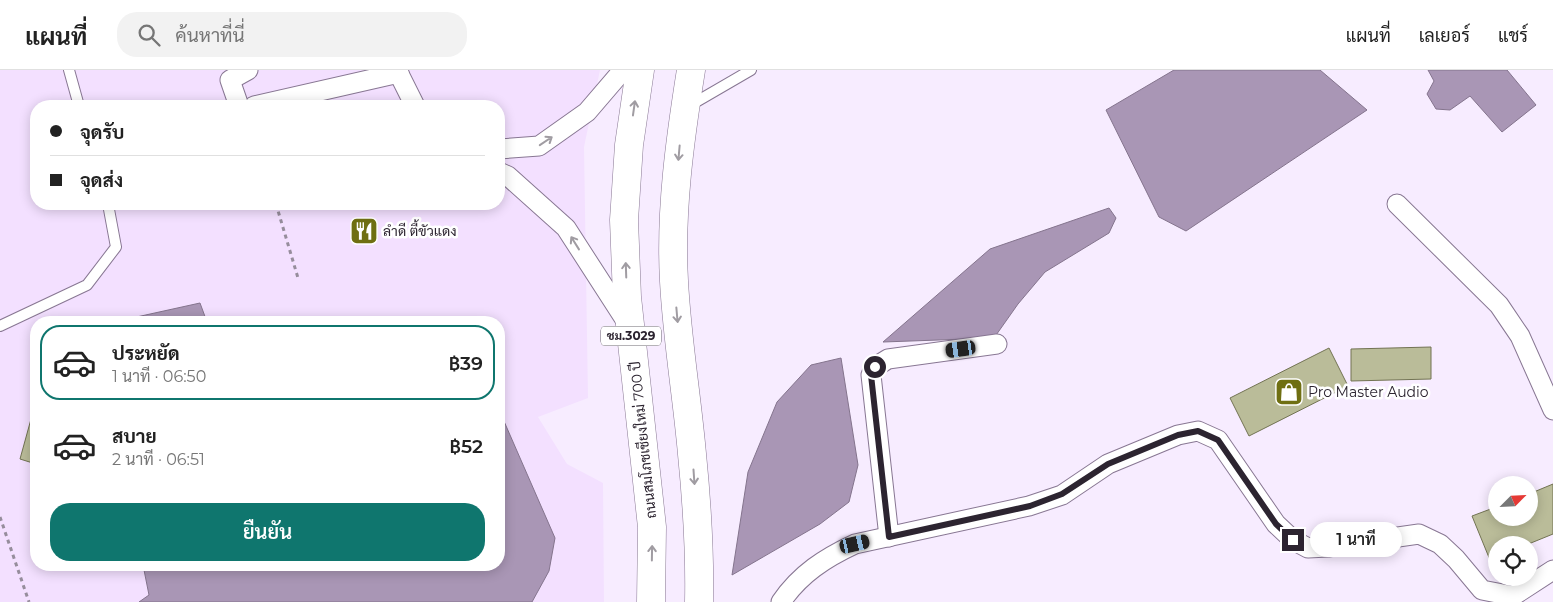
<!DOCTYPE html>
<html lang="th">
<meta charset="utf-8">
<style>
:root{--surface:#fff;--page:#f2f2f2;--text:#222;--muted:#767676;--line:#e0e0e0;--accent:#0f766e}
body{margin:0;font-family:Montserrat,Sarabun,sans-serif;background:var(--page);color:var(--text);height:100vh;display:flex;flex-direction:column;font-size:19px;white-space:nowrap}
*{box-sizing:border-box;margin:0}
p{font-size:16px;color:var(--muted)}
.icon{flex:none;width:28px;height:28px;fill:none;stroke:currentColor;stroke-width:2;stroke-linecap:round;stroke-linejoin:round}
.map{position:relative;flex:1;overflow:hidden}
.panel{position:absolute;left:30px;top:246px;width:475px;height:255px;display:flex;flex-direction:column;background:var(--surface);border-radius:20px;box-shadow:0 2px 12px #0003}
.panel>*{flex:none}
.banner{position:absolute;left:30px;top:30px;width:475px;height:110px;border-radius:20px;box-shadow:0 2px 12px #0003;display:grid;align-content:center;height:110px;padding:0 20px;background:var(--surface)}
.needle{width:32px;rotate:66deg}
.buttons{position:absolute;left:1488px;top:406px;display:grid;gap:10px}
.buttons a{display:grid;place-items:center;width:50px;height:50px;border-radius:50%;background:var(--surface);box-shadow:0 2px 12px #0003;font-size:25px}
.end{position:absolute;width:22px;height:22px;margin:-11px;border:6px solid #2c2430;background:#fff;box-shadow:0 0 0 2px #fff}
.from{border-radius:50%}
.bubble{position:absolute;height:35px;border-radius:18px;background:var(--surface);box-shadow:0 2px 12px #0003;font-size:16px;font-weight:600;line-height:35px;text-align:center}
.car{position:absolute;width:15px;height:30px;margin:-15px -8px;border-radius:6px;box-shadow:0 0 4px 1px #0007;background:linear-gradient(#222 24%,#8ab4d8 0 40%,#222 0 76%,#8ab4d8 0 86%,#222 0)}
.banner b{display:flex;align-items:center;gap:18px;height:48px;font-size:19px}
.banner b+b{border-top:1px solid var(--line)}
.banner i{width:12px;height:12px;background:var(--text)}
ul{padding:9px 0 0;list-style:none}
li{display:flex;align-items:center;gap:15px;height:75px;margin:0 10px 8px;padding:0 10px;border:2px solid transparent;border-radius:20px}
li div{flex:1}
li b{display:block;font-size:19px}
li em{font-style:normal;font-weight:600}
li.on{border-color:var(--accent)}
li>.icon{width:45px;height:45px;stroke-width:1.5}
.button{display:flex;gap:10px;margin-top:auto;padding:10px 20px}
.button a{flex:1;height:58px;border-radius:20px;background:var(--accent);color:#fff;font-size:20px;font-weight:600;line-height:58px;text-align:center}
header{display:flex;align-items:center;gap:30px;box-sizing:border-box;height:70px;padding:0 25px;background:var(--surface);border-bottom:1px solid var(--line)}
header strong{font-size:24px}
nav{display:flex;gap:28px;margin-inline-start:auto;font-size:18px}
.search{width:350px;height:45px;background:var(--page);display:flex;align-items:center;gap:12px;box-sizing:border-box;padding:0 18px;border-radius:20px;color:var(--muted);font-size:19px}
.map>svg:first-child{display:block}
</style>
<header>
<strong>แผนที่</strong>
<div class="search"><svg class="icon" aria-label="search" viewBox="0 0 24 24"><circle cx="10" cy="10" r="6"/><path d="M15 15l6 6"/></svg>ค้นหาที่นี่</div>
<nav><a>แผนที่</a><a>เลเยอร์</a><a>แชร์</a></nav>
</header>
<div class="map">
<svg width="1553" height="532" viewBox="0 0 1553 532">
<rect width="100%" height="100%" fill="#f7ecff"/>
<path fill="#f3e0ff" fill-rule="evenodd" d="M0 0H600L584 77 588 328 538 347 567 394 603 413 604 532H0ZM36 36H499V134H36ZM36 252H499V495H36Z"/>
<g fill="#a996b5" stroke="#84748d">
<path d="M1174 0H1320L1367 40 1186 161 1159 147 1106 40Z"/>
<path d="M1428 0H1507L1536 35 1502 62 1470 26 1450 40 1436 39 1427 24 1434 11Z"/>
<path d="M1109 138 1116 148 1109 163 1045 202 1018 234 994 268 883 272 990 179Z"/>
<path d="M200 233 207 252H130L132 248Z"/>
<path d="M841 288 858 395 849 432 820 454 732 505 748 402 777 332 811 295Z"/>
<path d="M499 349H503L555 468 549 501 532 532H139L149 525 143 495H499Z"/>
</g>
<g fill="#babc99" stroke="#727353">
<path d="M1431 277V309L1351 311V279Z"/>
<path d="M1329 278 1348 316 1249 366 1230 328Z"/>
<path d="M36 331V394L20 389Z"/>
<path d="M1553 414V464L1526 475H1496V487L1490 490 1472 446 1496 437V448H1529V424Z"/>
</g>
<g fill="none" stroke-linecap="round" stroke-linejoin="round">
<defs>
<g id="service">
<path d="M69 0 79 36"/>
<path d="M689 36 751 0"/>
<path d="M0 256 87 215 116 177 108 134"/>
</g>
<g id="minor">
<path d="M397 0 415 36"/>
<path d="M239 36 230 10 248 0"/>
<path d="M254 36 399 3"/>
<path d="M499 79 539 76 587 42 623 0"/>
<path d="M499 102 508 106 566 158 628 254"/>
<path d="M1397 134 1499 235 1520 266 1553 340"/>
<path d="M889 467 871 305 875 297 888 289 997 274"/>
<path d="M781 532C800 504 825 488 855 474L1029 436 1062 425 1108 394 1178 365 1198 361 1218 370 1276 454 1293 470 1308 478 1328 477 1419 464 1440 474 1456 489 1482 520 1513 526 1553 500"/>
</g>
<g id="primary">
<path d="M640 0 629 75 624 150 627 227 652 457 651 532"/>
<path d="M691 0C680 69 670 141 674 211 677 269 687 327 692 384 697 434 700 483 699 532"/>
</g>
</defs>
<use href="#service" stroke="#887793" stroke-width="12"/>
<use href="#minor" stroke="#887793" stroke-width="21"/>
<use href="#primary" stroke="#887793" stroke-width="29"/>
<g stroke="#968d9c" stroke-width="3" stroke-dasharray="4 4" stroke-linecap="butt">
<path d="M276 134 298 208"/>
<path d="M0 447 29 532"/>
</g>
<use href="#service" stroke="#fff" stroke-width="10"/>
<use href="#minor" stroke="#fff" stroke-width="19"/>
<use href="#primary" stroke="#fff" stroke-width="28"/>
</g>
<defs><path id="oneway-shaft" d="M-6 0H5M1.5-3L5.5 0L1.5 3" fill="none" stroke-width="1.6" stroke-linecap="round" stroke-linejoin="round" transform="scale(1.25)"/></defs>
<g stroke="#a09ca2">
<use href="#oneway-shaft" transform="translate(634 38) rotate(-82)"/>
<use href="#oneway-shaft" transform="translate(546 71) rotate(-34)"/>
<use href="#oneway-shaft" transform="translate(679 83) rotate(95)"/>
<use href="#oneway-shaft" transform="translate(575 173) rotate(-122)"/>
<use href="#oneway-shaft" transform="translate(626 200) rotate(-92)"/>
<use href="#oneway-shaft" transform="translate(677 245) rotate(85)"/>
<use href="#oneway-shaft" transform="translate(694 407) rotate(86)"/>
<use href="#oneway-shaft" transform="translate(652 483) rotate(-89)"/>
</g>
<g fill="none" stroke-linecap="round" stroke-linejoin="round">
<path stroke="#2c2430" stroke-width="6" d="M875 297 871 305 889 467 1030 436 1062 424 1108 394 1178 365 1198 361 1218 370 1276 454 1293 470"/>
</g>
<defs>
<symbol id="restaurant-square" viewBox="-11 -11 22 22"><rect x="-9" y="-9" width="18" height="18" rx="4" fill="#6f6f12" stroke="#fff"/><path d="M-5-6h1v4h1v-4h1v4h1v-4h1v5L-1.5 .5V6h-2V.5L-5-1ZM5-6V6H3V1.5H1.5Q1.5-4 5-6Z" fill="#fff"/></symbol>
<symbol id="shop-square" viewBox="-11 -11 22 22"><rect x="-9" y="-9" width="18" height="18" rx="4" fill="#6f6f12" stroke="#fff"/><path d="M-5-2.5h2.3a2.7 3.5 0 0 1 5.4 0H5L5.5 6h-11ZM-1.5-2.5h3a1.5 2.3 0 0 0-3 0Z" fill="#fff"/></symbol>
</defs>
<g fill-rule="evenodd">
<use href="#restaurant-square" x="348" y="145" width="32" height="32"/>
<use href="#shop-square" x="1273" y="306" width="32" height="32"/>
</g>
<g text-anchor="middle" stroke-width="5" stroke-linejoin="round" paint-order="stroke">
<rect fill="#fff" stroke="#6b666e" stroke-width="1" x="601" y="256.5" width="60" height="19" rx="4"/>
<g font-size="12" font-weight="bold" fill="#2c2430">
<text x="631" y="270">ชม.3029</text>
</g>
<g font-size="14" fill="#2c2430" stroke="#fff" text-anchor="start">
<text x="383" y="166">ลำดี ตี้ขัวแดง</text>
<text x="1308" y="327">Pro Master Audio</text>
</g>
<g font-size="14" fill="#2c2430" stroke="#fff">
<text transform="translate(643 370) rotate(-96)" y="5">ถนนสมโภชเชียงใหม่ 700 ปี</text>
</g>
</g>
</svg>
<div class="buttons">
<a><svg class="needle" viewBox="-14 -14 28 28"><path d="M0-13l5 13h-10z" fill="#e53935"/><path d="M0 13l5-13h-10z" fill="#767676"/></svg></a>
<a><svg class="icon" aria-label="locate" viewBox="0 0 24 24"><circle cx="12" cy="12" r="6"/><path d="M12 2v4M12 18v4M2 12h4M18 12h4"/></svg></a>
</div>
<i class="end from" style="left:875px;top:297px"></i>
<i class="end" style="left:1293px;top:470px"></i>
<div class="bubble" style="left:1310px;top:452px;width:92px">1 นาที</div>
<i class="car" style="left:961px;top:279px;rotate:262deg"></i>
<i class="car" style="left:855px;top:474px;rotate:77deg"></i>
<div class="banner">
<b><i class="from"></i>จุดรับ</b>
<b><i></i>จุดส่ง</b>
</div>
<section class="panel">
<ul>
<li class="on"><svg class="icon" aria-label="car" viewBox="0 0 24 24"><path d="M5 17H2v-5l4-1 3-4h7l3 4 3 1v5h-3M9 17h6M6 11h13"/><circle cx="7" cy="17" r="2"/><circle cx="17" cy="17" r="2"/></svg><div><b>ประหยัด</b><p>1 นาที · 06:50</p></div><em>฿39</em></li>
<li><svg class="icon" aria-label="car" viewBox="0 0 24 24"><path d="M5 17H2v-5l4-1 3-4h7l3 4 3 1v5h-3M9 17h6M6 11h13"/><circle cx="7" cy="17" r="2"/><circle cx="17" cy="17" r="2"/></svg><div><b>สบาย</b><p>2 นาที · 06:51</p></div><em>฿52</em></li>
</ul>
<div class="button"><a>ยืนยัน</a></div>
</section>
</div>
